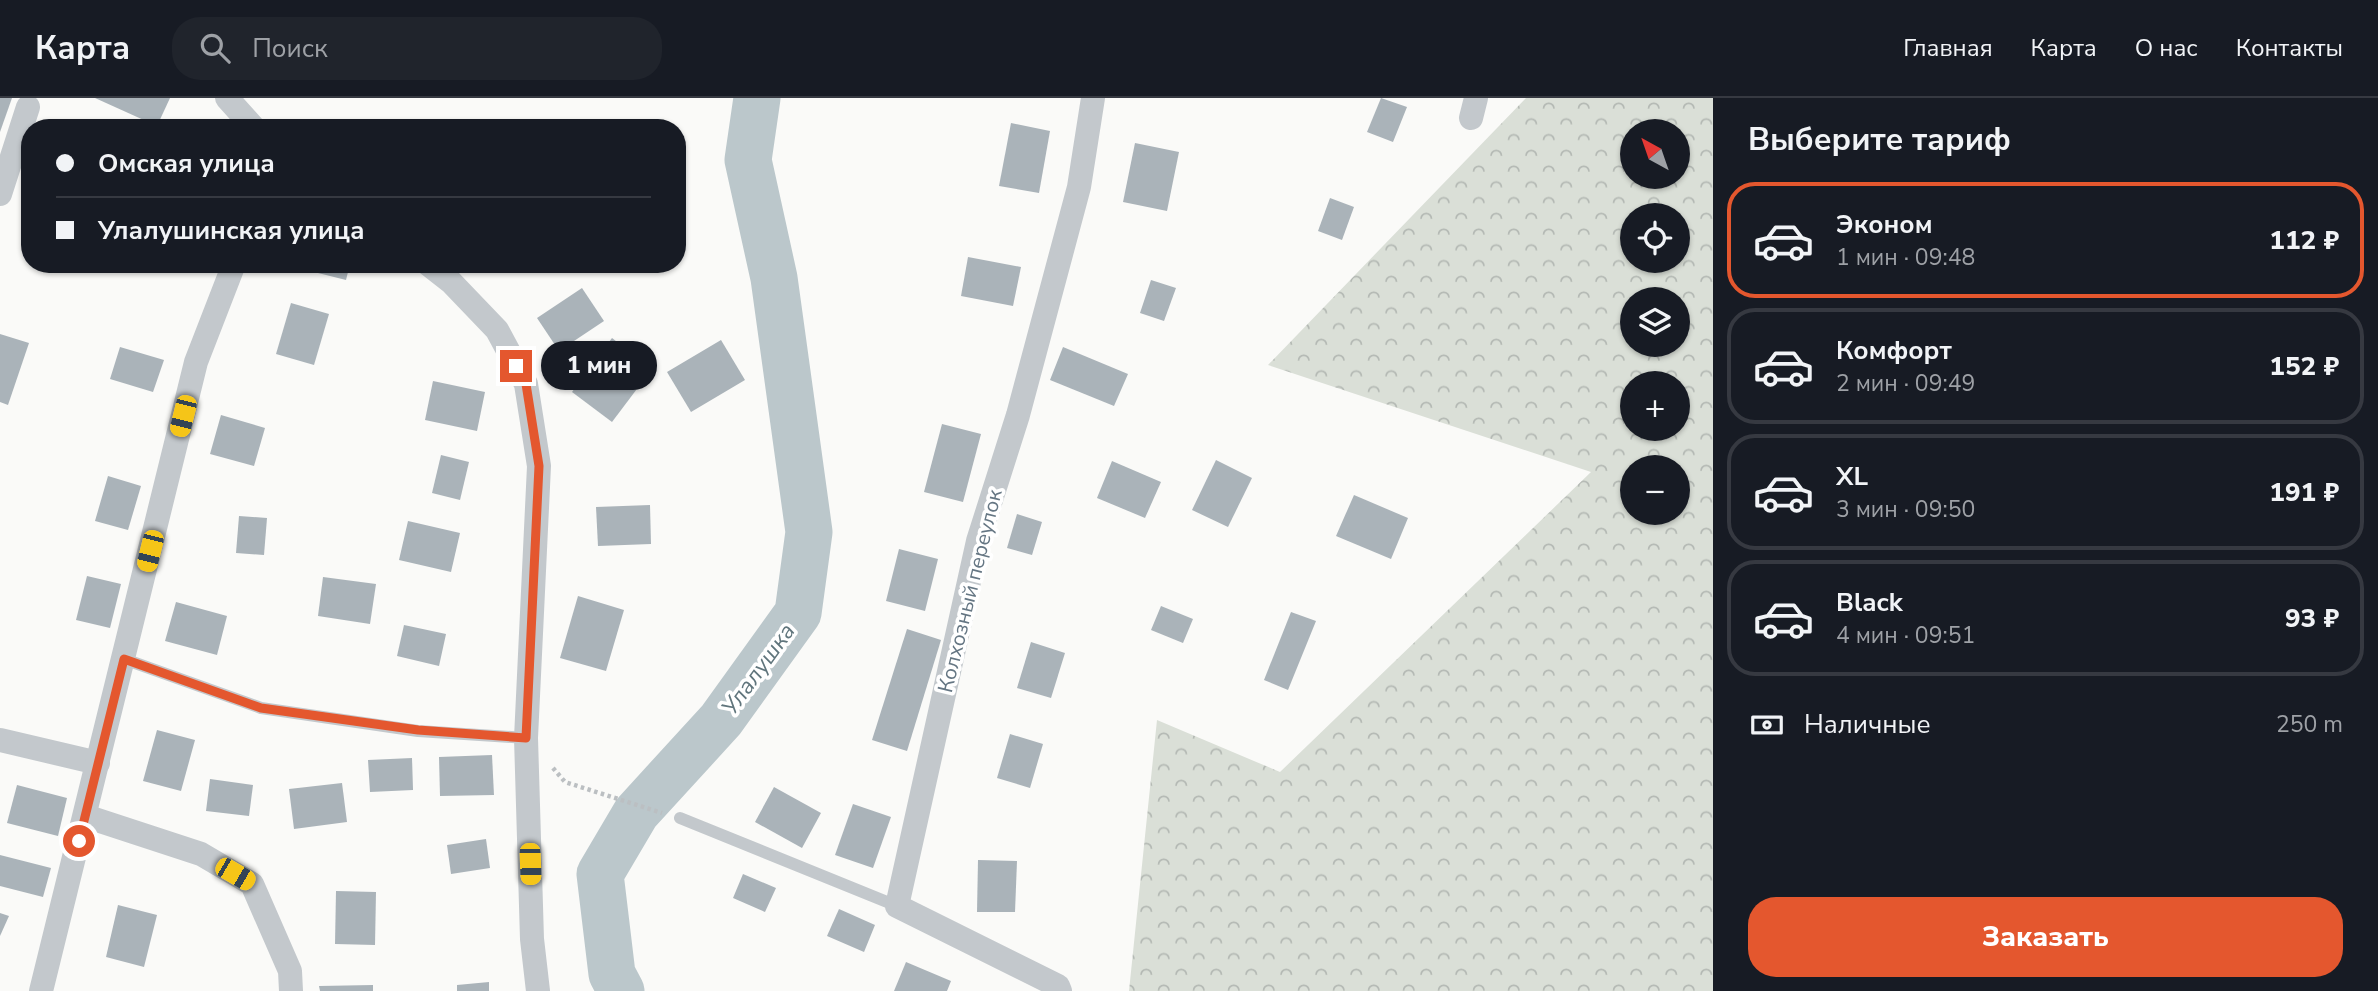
<!DOCTYPE html>
<html lang="ru">
<meta charset="utf-8">
<style>
:root{--surface:#171b24;--page:#20242c;--text:#f1f3f6;--muted:#9ea1a6;--line:#363941;--accent:#e4572e}
body{margin:0;font-family:"Nunito Sans",sans-serif;background:var(--page);color:var(--text);height:100vh;display:flex;flex-direction:column;font-size:26px;white-space:nowrap}
*{box-sizing:border-box;margin:0}
p{font-size:23px;color:var(--muted)}
.icon{flex:none;width:38px;height:38px;fill:none;stroke:currentColor;stroke-width:2;stroke-linecap:round;stroke-linejoin:round}
.map{position:relative;flex:1;overflow:hidden}
.side{display:flex;flex-direction:column;background:var(--surface);width:665px}
.side>*{flex:none}
.hud{position:absolute;left:21px;top:21px;width:665px;height:154px;border-radius:28px;box-shadow:0 2px 5px #0004;display:grid;align-content:center;height:154px;padding:0 35px;background:var(--surface)}
.needle{width:46px;rotate:320deg}
.controls{position:absolute;left:1620px;top:21px;display:grid;gap:14px}
.controls a{display:grid;place-items:center;width:70px;height:70px;border-radius:50%;background:var(--surface);box-shadow:0 2px 5px #0004;font-size:35px}
.end{position:absolute;width:32px;height:32px;margin:-16px;border:9px solid #e4572e;background:#fff;box-shadow:0 0 0 4px #fff}
.from{border-radius:50%}
.bubble{position:absolute;height:49px;border-radius:24px;background:var(--surface);box-shadow:0 2px 5px #0004;font-size:23px;font-weight:800;line-height:49px;text-align:center}
.car{position:absolute;width:21px;height:42px;margin:-21px -10px;border-radius:9px;box-shadow:0 0 5px 2px #0007;background:linear-gradient(#f5c518 24%,#345 0 40%,#f5c518 0 76%,#345 0 86%,#f5c518 0)}
.hud b{display:flex;align-items:center;gap:24px;height:66px;font-size:26px}
.hud b+b{border-top:2px solid var(--line)}
.hud i{width:18px;height:18px;background:var(--text)}
ul{padding:0;list-style:none}
li{display:flex;align-items:center;gap:21px;height:116px;margin:0 14px 10px;padding:0 21px;border:4px solid var(--line);border-radius:28px}
li div{flex:1}
li b{display:block;font-size:26px}
li em{font-style:normal;font-weight:800}
li.selected{border-color:var(--accent)}
li>.icon{width:63px;height:63px;stroke-width:1.5}
h2{padding:0 35px;font-size:32px;line-height:84px}
.pay{display:flex;align-items:center;gap:18px;height:77px;padding:0 35px;font-size:26px}
.pay p{margin-inline-start:auto}
.primary-button{display:flex;gap:14px;margin-top:auto;padding:14px 35px}
.primary-button a{flex:1;height:80px;border-radius:28px;background:var(--accent);color:#fff;font-size:28px;font-weight:800;line-height:80px;text-align:center}
header{display:flex;align-items:center;gap:42px;box-sizing:border-box;height:98px;padding:0 35px;background:var(--surface);border-bottom:2px solid var(--line)}
header strong{font-size:33px}
nav{display:flex;gap:38px;margin-inline-start:auto;font-size:24px}
.search{width:490px;height:63px;background:var(--page);display:flex;align-items:center;gap:18px;box-sizing:border-box;padding:0 24px;border-radius:28px;color:var(--muted);font-size:26px}
main{display:flex;flex:1;min-height:0}
.map>svg:first-child{display:block}
</style>
<header>
<strong>Карта</strong>
<div class="search"><svg class="icon" aria-label="search" viewBox="0 0 24 24"><circle cx="10" cy="10" r="6"/><path d="M15 15l6 6"/></svg>Поиск</div>
<nav><a>Главная</a><a>Карта</a><a>О нас</a><a>Контакты</a></nav>
</header>
<main>
<div class="map">
<svg width="1713" height="893" viewBox="0 0 1713 893">
<defs>
<pattern id="forest-crowns" width="20" height="18" patternUnits="userSpaceOnUse" patternTransform="scale(1.75)"><rect width="20" height="18" fill="#dadfd7"/><path d="M2 6a3 3 0 1 1 6 0M12 15a3 3 0 1 1 6 0" fill="none" stroke="#b4b9b4"/></pattern>
</defs>
<rect width="100%" height="100%" fill="#fafaf8"/>
<path fill="url(#forest-crowns)" fill-rule="evenodd" d="M1526 0H1713V893H1129L1157 622 1280 674 1591 374 1268 267ZM1633 33H1678V79H1633ZM1633 117H1678V163H1633ZM1633 201H1678V247H1633ZM1633 285H1678V331H1633ZM1633 369H1678V415H1633Z"/>
<g fill="none" stroke-linecap="round" stroke-linejoin="round">
<path stroke="#bbc7cb" stroke-width="47" d="M621 893 612 876 600 776 636 715 721 622 798 515 809 434 774 180 748 62 757 0"/>
</g>
<g fill="#aab3b9">
<path d="M0 0H12L0 34Z"/>
<path d="M95 0H170L157 28Z"/>
<path d="M1381 0 1407 9 1393 44 1367 34Z"/>
<path d="M1011 25 1050 33 1039 95 999 88Z"/>
<path d="M1135 45 1179 54 1167 113 1123 104Z"/>
<path d="M1330 100 1354 109 1342 142 1318 133Z"/>
<path d="M968 159 1021 169 1013 208 961 198Z"/>
<path d="M304 166H350L346 182 302 171Z"/>
<path d="M1151 182 1176 190 1164 223 1140 215Z"/>
<path d="M582 190 604 223 559 253 537 220Z"/>
<path d="M291 205 329 216 314 267 276 256Z"/>
<path d="M0 236 29 245 8 307 0 304Z"/>
<path d="M612 240 652 271 612 324 572 294Z"/>
<path d="M721 242 745 282 691 314 667 274Z"/>
<path d="M120 249 164 262 153 294 110 281Z"/>
<path d="M1063 249 1128 276 1114 308 1050 282Z"/>
<path d="M433 283 485 294 477 333 425 322Z"/>
<path d="M221 317 265 330 254 368 210 356Z"/>
<path d="M942 326 981 336 963 404 924 394Z"/>
<path d="M441 357 469 364 460 402 432 395Z"/>
<path d="M1216 362 1252 380 1228 429 1192 412Z"/>
<path d="M1112 363 1161 384 1145 420 1097 400Z"/>
<path d="M108 378 141 388 128 432 95 423Z"/>
<path d="M1354 397 1408 420 1391 461 1336 438Z"/>
<path d="M650 407 651 446 598 448 596 409Z"/>
<path d="M1017 416 1042 424 1032 457 1007 450Z"/>
<path d="M239 418 267 420 264 457 236 455Z"/>
<path d="M408 423 460 435 451 474 399 462Z"/>
<path d="M899 451 938 461 925 513 886 503Z"/>
<path d="M87 478 121 486 110 530 76 522Z"/>
<path d="M323 479 376 486 370 526 318 518Z"/>
<path d="M578 498 624 512 606 573 560 560Z"/>
<path d="M176 504 227 518 217 557 165 543Z"/>
<path d="M1161 508 1193 521 1183 545 1151 532Z"/>
<path d="M1291 514 1316 523 1288 592 1264 582Z"/>
<path d="M404 527 446 536 439 568 397 558Z"/>
<path d="M907 531 941 542 907 653 872 642Z"/>
<path d="M1031 544 1065 555 1051 600 1017 590Z"/>
<path d="M157 632 195 642 181 693 143 683Z"/>
<path d="M1010 636 1043 646 1030 690 997 680Z"/>
<path d="M492 657 494 697 440 698 439 659Z"/>
<path d="M412 660 413 692 370 694 368 662Z"/>
<path d="M210 681 253 687 249 718 206 713Z"/>
<path d="M342 685 347 724 294 731 289 691Z"/>
<path d="M17 687 67 700 58 738 7 725Z"/>
<path d="M774 689 821 715 802 750 755 724Z"/>
<path d="M853 706 891 719 873 770 835 757Z"/>
<path d="M486 741 490 770 451 776 447 747Z"/>
<path d="M0 757 51 770 43 799 0 788Z"/>
<path d="M978 762 1017 763 1015 814H977Z"/>
<path d="M743 776 776 790 765 814 733 800Z"/>
<path d="M336 793 376 794 375 847 335 846Z"/>
<path d="M118 807 157 817 144 869 106 859Z"/>
<path d="M839 811 875 827 864 854 827 838Z"/>
<path d="M0 815 9 818 0 838Z"/>
<path d="M906 864 951 883 947 893H894Z"/>
<path d="M489 884V893H457V887Z"/>
<path d="M373 887V893H320L319 888Z"/>
</g>
<g fill="none" stroke-linecap="round" stroke-linejoin="round">
<path stroke="#bbbfc2" stroke-width="4.5" stroke-dasharray="3.5 3.5" stroke-linecap="butt" d="M553 670 565 684 662 715"/>
<g stroke="#c3c8cc" stroke-width="12">
<path d="M124 561 261 610 418 633 526 640"/>
<path d="M680 720 897 808"/>
</g>
<g stroke="#c3c8cc" stroke-width="24">
<path d="M227 0 254 30"/>
<path d="M1471 20 1476 0"/>
<path d="M0 96 28 9"/>
<path d="M428 166 451 184 497 232 526 286 539 368 526 640 532 841 538 893"/>
<path d="M0 642 98 665"/>
<path d="M85 718 201 756 252 786 290 873 291 893"/>
<path d="M41 893 196 264 234 166"/>
<path d="M1060 893 1058 888 897 808 978 443 1018 317 1079 89 1093 0"/>
</g>
</g>
<g fill="none" stroke-linecap="round" stroke-linejoin="round">
<path stroke="#e4572e" stroke-width="9" d="M79 743 124 561 261 610 418 632 526 640 539 368 526 286 516 268"/>
</g>
<g text-anchor="middle" stroke-width="7" stroke-linejoin="round" paint-order="stroke">
<g font-size="21" fill="#657683" stroke="#fff">
<text transform="translate(970 493) rotate(-76)" y="7">Колхозный переулок</text>
</g>
<g font-size="23" font-style="italic" fill="#60757c" stroke="#fff">
<text transform="translate(758 571) rotate(-54)" y="8">Улалушка</text>
</g>
</g>
</svg>
<div class="controls">
<a><svg class="needle" viewBox="-14 -14 28 28"><path d="M0-13l5 13h-10z" fill="#e53935"/><path d="M0 13l5-13h-10z" fill="#9ea1a6"/></svg></a>
<a><svg class="icon" aria-label="locate" viewBox="0 0 24 24"><circle cx="12" cy="12" r="6"/><path d="M12 2v4M12 18v4M2 12h4M18 12h4"/></svg></a>
<a><svg class="icon" aria-label="layers" viewBox="0 0 24 24"><path d="M12 4l9 5-9 5-9-5zM3 14l9 5 9-5"/></svg></a>
<a>+</a>
<a>−</a>
</div>
<i class="end from" style="left:79px;top:743px"></i>
<i class="end" style="left:516px;top:268px"></i>
<div class="bubble" style="left:541px;top:243px;width:116px">1 мин</div>
<i class="car" style="left:183px;top:318px;rotate:194deg"></i>
<i class="car" style="left:150px;top:453px;rotate:194deg"></i>
<i class="car" style="left:530px;top:766px;rotate:178deg"></i>
<i class="car" style="left:235px;top:776px;rotate:120deg"></i>
<div class="hud">
<b><i class="from"></i>Омская улица</b>
<b><i></i>Улалушинская улица</b>
</div>
</div>
<section class="side">
<h2>Выберите тариф</h2>
<ul>
<li class="selected"><svg class="icon" aria-label="car" viewBox="0 0 24 24"><path d="M5 17H2v-5l4-1 3-4h7l3 4 3 1v5h-3M9 17h6M6 11h13"/><circle cx="7" cy="17" r="2"/><circle cx="17" cy="17" r="2"/></svg><div><b>Эконом</b><p>1 мин · 09:48</p></div><em>112 ₽</em></li>
<li><svg class="icon" aria-label="car" viewBox="0 0 24 24"><path d="M5 17H2v-5l4-1 3-4h7l3 4 3 1v5h-3M9 17h6M6 11h13"/><circle cx="7" cy="17" r="2"/><circle cx="17" cy="17" r="2"/></svg><div><b>Комфорт</b><p>2 мин · 09:49</p></div><em>152 ₽</em></li>
<li><svg class="icon" aria-label="car" viewBox="0 0 24 24"><path d="M5 17H2v-5l4-1 3-4h7l3 4 3 1v5h-3M9 17h6M6 11h13"/><circle cx="7" cy="17" r="2"/><circle cx="17" cy="17" r="2"/></svg><div><b>XL</b><p>3 мин · 09:50</p></div><em>191 ₽</em></li>
<li><svg class="icon" aria-label="car" viewBox="0 0 24 24"><path d="M5 17H2v-5l4-1 3-4h7l3 4 3 1v5h-3M9 17h6M6 11h13"/><circle cx="7" cy="17" r="2"/><circle cx="17" cy="17" r="2"/></svg><div><b>Black</b><p>4 мин · 09:51</p></div><em>93 ₽</em></li>
</ul>
<div class="pay"><svg class="icon" aria-label="cash" viewBox="0 0 24 24"><path d="M3 7h18v10H3z"/><circle cx="12" cy="12" r="2"/></svg>Наличные<p>250 m</p></div>
<div class="primary-button"><a>Заказать</a></div>
</section>
</main>
